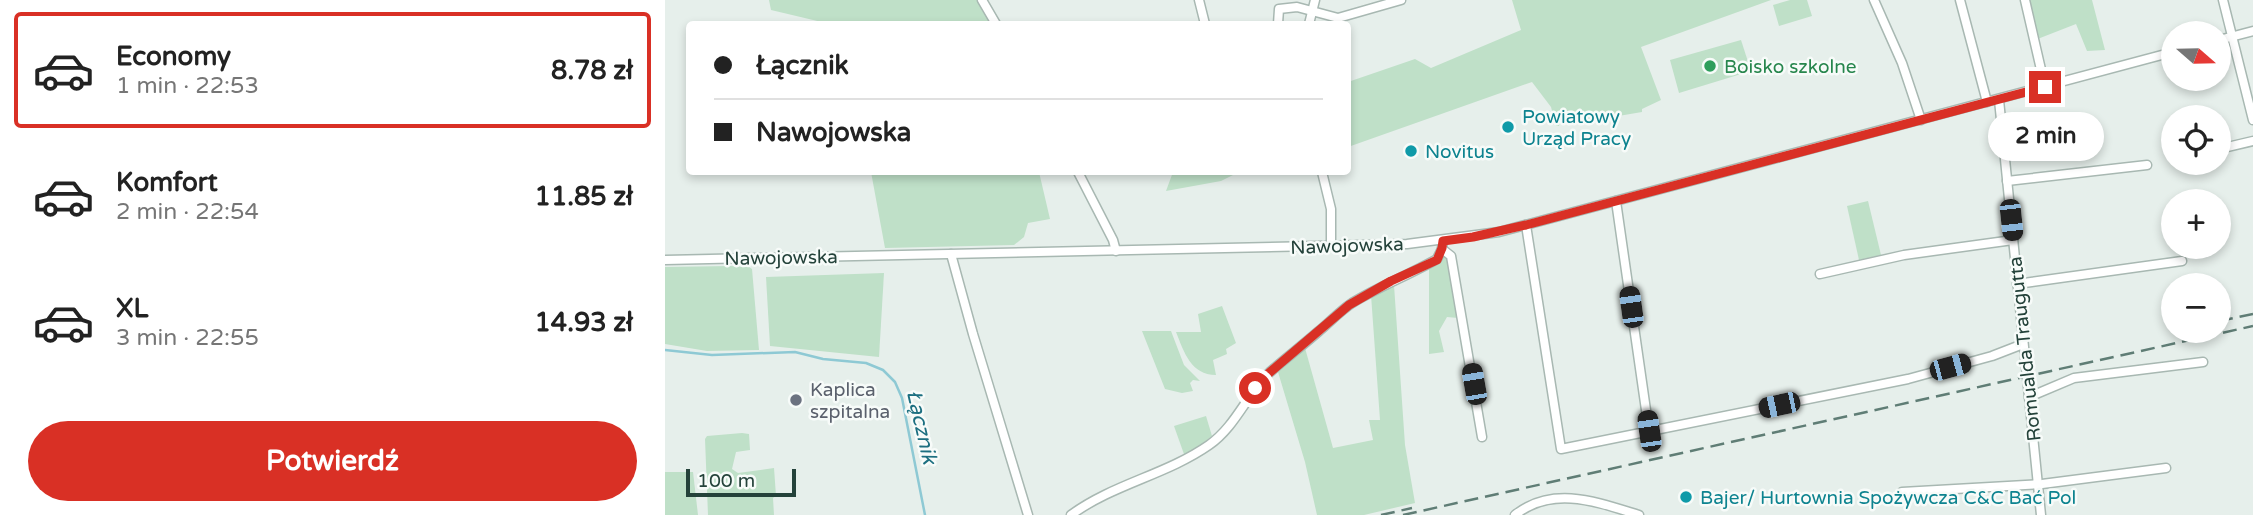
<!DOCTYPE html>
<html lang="pl">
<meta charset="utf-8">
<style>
:root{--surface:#fff;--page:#f6f6f6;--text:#222;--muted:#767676;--line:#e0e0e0;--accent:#d93025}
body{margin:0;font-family:"Varela Round",sans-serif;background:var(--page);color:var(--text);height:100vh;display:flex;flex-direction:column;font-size:26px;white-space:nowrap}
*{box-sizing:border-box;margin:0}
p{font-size:23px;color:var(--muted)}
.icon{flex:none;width:38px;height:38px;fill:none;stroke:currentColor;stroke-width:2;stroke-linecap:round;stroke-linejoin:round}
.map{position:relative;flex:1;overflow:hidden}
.side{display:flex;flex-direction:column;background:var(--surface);width:665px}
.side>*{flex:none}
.banner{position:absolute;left:21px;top:21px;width:665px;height:154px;border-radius:7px;box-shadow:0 4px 10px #0003;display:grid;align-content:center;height:154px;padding:0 28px;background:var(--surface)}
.needle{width:46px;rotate:110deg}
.fabs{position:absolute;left:1496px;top:21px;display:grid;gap:14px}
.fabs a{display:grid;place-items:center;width:70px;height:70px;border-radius:50%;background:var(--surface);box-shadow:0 4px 10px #0003;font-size:35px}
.scale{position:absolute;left:21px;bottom:18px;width:110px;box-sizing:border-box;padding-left:7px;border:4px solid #24423a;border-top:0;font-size:19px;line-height:24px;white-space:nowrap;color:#24423a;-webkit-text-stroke:5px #f7fbf9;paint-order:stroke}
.end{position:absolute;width:32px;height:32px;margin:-16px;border:9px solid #d93025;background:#fff;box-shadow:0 0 0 4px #fff}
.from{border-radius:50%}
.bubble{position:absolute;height:49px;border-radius:24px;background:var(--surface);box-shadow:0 4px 10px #0003;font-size:23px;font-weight:700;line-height:49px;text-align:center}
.car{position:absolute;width:21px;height:42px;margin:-21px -10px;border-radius:9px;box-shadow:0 0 5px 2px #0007;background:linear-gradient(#222 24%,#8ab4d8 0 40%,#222 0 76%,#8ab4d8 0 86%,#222 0)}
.banner b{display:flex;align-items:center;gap:24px;height:66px;font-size:26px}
.banner b+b{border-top:2px solid var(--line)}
.banner i{width:18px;height:18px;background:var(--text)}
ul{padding:12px 0 0;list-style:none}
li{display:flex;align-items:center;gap:21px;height:116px;margin:0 14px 10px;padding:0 14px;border:4px solid transparent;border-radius:7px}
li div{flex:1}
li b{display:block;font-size:26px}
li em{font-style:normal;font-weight:700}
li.on{border-color:var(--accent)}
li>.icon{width:63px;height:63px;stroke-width:1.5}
.action{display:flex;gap:14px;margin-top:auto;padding:14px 28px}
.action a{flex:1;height:80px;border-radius:42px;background:var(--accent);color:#fff;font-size:28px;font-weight:700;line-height:80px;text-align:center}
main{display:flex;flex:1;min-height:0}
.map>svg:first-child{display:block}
</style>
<main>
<section class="side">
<ul>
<li class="on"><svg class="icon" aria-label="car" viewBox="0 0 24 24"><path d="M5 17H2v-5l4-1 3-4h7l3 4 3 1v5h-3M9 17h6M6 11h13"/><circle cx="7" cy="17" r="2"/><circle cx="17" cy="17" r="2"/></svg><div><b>Economy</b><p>1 min · 22:53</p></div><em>8.78 zł</em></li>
<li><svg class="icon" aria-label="car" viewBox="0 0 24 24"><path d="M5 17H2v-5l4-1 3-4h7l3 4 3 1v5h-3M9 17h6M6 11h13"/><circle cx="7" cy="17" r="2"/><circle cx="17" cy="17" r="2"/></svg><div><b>Komfort</b><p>2 min · 22:54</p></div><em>11.85 zł</em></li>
<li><svg class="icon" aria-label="car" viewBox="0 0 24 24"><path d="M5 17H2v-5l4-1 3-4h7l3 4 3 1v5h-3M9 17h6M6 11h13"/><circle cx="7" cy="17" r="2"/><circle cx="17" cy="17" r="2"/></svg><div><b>XL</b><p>3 min · 22:55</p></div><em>14.93 zł</em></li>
</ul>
<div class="action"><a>Potwierdź</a></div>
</section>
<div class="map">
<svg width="1588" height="515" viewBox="0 0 1588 515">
<rect width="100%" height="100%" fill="#e6efeb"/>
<g fill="#bfe0c8">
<path d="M104 0H313L327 24H165L106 10Z"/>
<path d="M847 0H1106L976 47 996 100 977 109V112L918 122 914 117 895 120 894 126H891L886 107 867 82 683 147V82L750 59 766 68 856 30Z"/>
<path d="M1125 0H1142L1147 16 1114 26 1108 5Z"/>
<path d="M1361 0H1427L1440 50 1422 51 1411 24 1370 40Z"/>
<path d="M1076 40 1086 71 1014 93 1005 60Z"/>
<path d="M206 172H374L385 219 363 223 359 237 349 245 220 248Z"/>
<path d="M508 172H597L570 174 556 181 501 191Z"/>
<path d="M1203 201 1216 255 1194 260 1182 206Z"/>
<path d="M782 255 793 318 782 317 774 331 779 352 764 354V267Z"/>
<path d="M65 266 84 267 87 269 94 350 42 351 0 344V267Z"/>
<path d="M219 273 214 357 105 346 101 277Z"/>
<path d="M729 285 740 445 750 503 699 515H652L640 462 613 372 640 348 668 448 708 440 704 420H715L706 295Z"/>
<path d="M557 306 571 343 561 349 562 354 548 360 551 375C526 375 519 352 511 332H536L533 314Z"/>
<path d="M477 331H506L519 365 535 381 528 380 525 383 528 391 517 393 500 389Z"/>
<path d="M541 416 547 436 520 457 509 426Z"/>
<path d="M77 433 84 434 85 450 71 452 67 469 73 473 109 468 111 496 108 498 109 515H43L40 439 42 436Z"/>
<path d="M0 472H28L33 515H0Z"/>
</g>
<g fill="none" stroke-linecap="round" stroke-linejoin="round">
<path stroke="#8ec9d4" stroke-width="2.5" d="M0 350 47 355 130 352 158 359 201 363 218 370 230 382 237 398 260 515"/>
<defs>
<g id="minor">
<path d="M317 0 331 24"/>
<path d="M534 0 540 24"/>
<path d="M1209 0 1237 63 1256 120"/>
<path d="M1295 0 1322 102"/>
<path d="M1360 0 1380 87"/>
<path d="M1558 0 1588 120"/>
<path d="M613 24 614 9 632 7 673 18 736 0"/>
<path d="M644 24 650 0"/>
<path d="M1554 40 1588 31"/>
<path d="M1334 100 1376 515"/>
<path d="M1554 149 1588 141"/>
<path d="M413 172 448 240 451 251"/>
<path d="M657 172 666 209V246"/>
<path d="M1342 181 1482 165"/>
<path d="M951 201 984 431"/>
<path d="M861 225 896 449 1243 379 1327 356 1358 344"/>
<path d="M777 249 786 256 817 437"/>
<path d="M286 254 308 334 363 515"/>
<path d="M0 260 742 244 834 232 1508 52"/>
<path d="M1155 274 1239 255 1348 240"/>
<path d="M1352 284 1517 261"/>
<path d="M1364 397 1409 378 1538 362"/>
<path d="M1237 492 1377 484 1501 468"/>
<path d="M406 515C448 484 501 475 544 445 571 426 582 394 605 372 621 358 638 345 654 331 665 322 675 311 687 303 715 286 744 275 772 259L777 249 778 241"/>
<path d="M850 515C888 485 932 502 974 515"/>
</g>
</defs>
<use href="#minor" stroke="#a8b8b2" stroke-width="11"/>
<use href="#minor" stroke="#fff" stroke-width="8"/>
<g stroke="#5f7d75" stroke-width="2.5" stroke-dasharray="14 7" stroke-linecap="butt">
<path d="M1554 321 1588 314"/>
<path d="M716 515 747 508"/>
<path d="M738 515 1588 326"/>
</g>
</g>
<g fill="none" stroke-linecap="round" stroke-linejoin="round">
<path stroke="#d93025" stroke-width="9" d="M590 388 604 373 684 305 726 281 772 260 777 248 778 241 808 237 861 225 1380 87"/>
</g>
<circle fill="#2e9e5b" stroke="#f7fbf9" stroke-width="2.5" cx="1045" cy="66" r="7"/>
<g fill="#0f9aa8" stroke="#f7fbf9" stroke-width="2.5">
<circle cx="843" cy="127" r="7"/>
<circle cx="746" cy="151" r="7"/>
<circle cx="1021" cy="497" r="7"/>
</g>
<circle fill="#6b7280" stroke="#f7fbf9" stroke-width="2.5" cx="131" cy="400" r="7"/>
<g text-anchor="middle" stroke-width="5" stroke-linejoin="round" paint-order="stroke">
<g font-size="19" fill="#27864d" stroke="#f7fbf9" text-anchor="start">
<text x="1059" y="73">Boisko szkolne</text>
</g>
<g font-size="19" fill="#0d838f" stroke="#f7fbf9" text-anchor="start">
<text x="857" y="123">Powiatowy<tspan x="857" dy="22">Urząd Pracy</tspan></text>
<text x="760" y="158">Novitus</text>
<text x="1035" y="504">Bajer/ Hurtownia Spożywcza C&amp;C Bać Pol</text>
</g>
<g font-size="19" fill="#24423a" stroke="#f7fbf9">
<text transform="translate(682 245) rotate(-2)" y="7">Nawojowska</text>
<text transform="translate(116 257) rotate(-1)" y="7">Nawojowska</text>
<text transform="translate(1359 349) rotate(-96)" y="7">Romualda Traugutta</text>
</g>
<g font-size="19" fill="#5b616d" stroke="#f7fbf9" text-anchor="start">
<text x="145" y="396">Kaplica<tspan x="145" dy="22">szpitalna</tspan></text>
</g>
<g font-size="21" font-style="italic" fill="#1c6f80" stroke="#f7fbf9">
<text transform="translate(257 427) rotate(77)" y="7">Łącznik</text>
</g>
</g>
</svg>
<div class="fabs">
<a><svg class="needle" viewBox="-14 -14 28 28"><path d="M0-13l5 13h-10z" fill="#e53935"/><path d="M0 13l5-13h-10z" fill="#767676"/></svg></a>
<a><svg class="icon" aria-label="locate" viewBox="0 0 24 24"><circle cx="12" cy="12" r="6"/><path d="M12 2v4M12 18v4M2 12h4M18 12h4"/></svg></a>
<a>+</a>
<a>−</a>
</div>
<div class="scale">100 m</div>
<i class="end from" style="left:590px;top:388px"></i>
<i class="end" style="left:1380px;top:87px"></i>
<div class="bubble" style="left:1323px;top:112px;width:116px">2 min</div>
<i class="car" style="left:1346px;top:220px;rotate:174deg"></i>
<i class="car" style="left:966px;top:307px;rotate:352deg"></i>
<i class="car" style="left:1285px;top:367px;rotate:75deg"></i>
<i class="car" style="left:809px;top:384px;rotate:350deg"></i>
<i class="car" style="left:1114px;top:405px;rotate:258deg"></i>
<i class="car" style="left:984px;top:431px;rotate:352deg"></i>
<div class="banner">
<b><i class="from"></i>Łącznik</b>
<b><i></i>Nawojowska</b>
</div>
</div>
</main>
